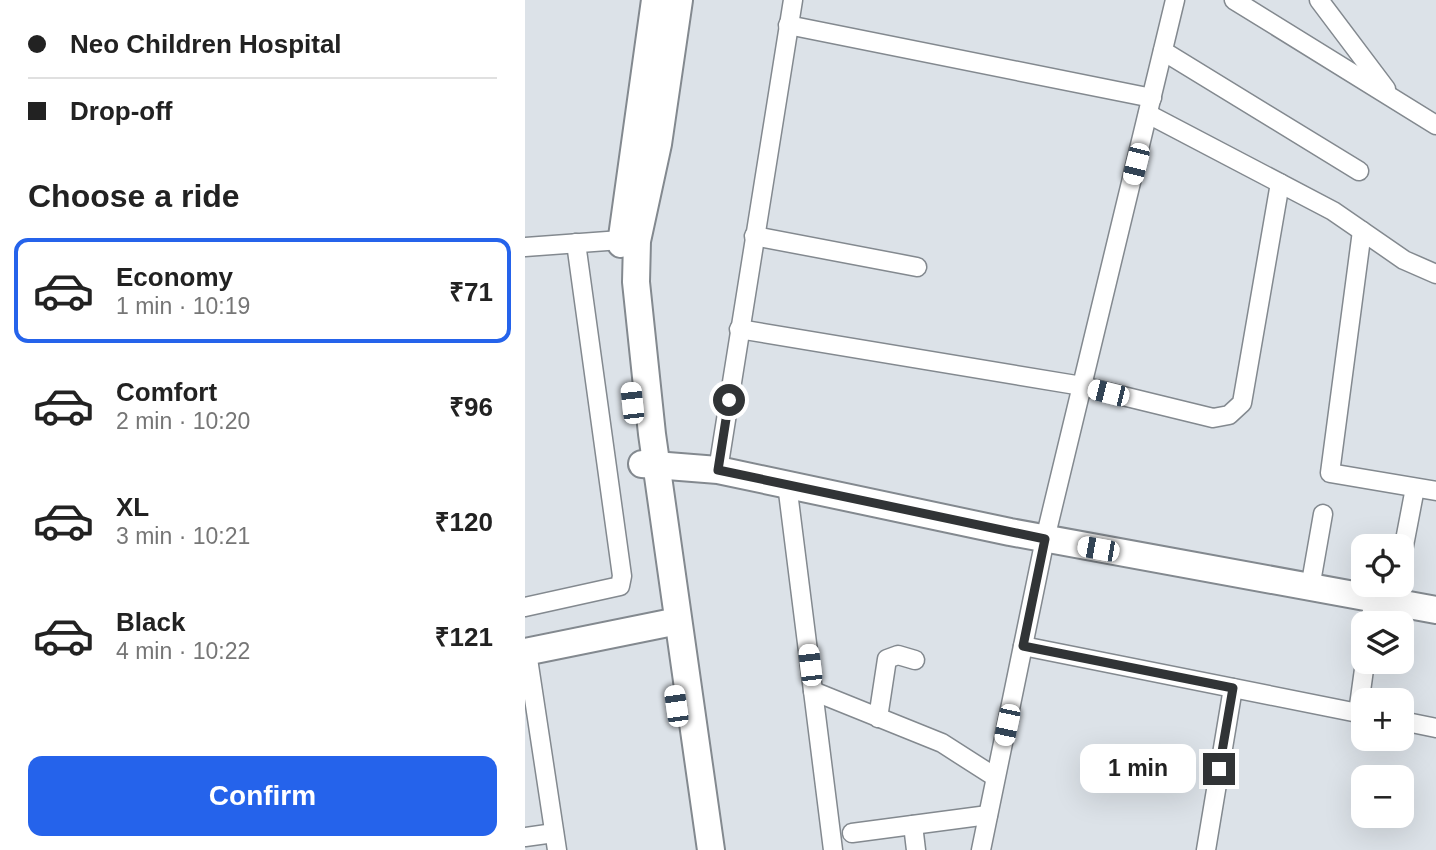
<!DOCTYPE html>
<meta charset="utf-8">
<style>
:root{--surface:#fff;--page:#f2f2f2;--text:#222;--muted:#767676;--line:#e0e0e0;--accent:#2563eb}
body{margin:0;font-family:Arial,sans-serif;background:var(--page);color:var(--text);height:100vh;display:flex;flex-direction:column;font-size:26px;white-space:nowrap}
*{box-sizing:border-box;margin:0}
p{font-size:23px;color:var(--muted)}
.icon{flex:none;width:38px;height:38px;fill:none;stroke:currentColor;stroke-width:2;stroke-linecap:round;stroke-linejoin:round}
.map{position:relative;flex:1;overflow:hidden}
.side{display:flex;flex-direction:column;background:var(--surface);width:525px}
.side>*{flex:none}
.top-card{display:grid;align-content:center;height:154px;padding:0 28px;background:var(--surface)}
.fabs{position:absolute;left:826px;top:534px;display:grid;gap:14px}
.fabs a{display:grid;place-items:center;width:63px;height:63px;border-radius:14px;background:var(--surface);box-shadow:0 7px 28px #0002;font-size:35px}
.end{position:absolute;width:32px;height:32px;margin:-16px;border:9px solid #313436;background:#fff;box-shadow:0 0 0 4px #fff}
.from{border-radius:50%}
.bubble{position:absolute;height:49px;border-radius:14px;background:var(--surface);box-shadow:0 7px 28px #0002;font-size:23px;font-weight:700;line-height:49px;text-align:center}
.car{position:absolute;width:21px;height:42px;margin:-21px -10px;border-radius:9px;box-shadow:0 0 5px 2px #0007;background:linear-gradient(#fff 24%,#345 0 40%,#fff 0 76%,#345 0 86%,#fff 0)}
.top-card b{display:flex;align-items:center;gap:24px;height:66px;font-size:26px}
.top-card b+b{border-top:2px solid var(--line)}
.top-card i{width:18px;height:18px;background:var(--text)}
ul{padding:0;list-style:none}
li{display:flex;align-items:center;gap:21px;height:105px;margin:0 14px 10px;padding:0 14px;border:4px solid transparent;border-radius:14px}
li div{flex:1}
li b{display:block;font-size:26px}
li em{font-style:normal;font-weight:700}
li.on{border-color:var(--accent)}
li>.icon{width:63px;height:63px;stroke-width:1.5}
h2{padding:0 28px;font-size:32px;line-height:84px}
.button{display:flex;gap:14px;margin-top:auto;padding:14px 28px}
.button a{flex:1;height:80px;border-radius:14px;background:var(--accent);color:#fff;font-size:28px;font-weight:700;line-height:80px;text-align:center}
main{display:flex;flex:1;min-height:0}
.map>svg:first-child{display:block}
</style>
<main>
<section class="side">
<div class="top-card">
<b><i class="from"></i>Neo Children Hospital</b>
<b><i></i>Drop-off</b>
</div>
<h2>Choose a ride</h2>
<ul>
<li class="on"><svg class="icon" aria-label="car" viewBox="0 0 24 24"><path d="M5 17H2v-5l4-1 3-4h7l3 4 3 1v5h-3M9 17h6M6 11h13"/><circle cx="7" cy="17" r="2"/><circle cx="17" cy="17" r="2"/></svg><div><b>Economy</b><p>1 min · 10:19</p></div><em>₹71</em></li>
<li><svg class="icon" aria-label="car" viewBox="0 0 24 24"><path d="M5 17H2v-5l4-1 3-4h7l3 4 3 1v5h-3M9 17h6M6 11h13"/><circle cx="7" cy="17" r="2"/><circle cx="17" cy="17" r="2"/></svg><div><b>Comfort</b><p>2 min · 10:20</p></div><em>₹96</em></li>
<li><svg class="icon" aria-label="car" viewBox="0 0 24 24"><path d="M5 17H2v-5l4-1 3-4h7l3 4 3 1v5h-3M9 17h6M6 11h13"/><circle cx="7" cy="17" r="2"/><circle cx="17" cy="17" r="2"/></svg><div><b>XL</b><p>3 min · 10:21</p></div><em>₹120</em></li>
<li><svg class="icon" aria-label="car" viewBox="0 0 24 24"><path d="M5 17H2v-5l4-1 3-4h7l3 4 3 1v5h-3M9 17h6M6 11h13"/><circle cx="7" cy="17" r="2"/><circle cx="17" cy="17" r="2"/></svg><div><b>Black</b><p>4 min · 10:22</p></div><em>₹121</em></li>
</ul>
<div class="button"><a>Confirm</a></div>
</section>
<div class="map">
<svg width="911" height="850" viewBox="0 0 911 850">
<rect width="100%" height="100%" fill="#dce2e8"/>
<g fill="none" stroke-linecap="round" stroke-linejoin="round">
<defs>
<g id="street">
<path d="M709 0 911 125"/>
<path d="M794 0 861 89"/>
<path d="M263 25 627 98"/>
<path d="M638 51 834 171"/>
<path d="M623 114 808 211 879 260 911 274"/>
<path d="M837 231 805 473 911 491"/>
<path d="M229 236 392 267"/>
<path d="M0 247 96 240"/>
<path d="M214 329 557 386 688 418 704 415 717 403 755 183"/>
<path d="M193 470 268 0"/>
<path d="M262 484 308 850"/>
<path d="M877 556 890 488"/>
<path d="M785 588 798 514"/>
<path d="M0 607 95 586 97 576 51 243"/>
<path d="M845 623 849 599"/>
<path d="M498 646 838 714"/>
<path d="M2 652 32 850"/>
<path d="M288 691 417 743 470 777"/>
<path d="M833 713 840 662"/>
<path d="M353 718 362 659 373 655 390 660"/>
<path d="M877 721 911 728"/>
<path d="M388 825 391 850"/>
<path d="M327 833 463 815"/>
<path d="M0 837 29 833"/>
<path d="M456 850 520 539 650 0"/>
<path d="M681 850 708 688"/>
</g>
<g id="secondary">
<path d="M154 0 133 144 112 241 111 282 127 434 186 850"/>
<path d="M96 244 130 0"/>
<path d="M117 464 193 470 485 532 911 610"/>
<path d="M0 652 153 621"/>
</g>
</defs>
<use href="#street" stroke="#83898f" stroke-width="21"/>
<use href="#secondary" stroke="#83898f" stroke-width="30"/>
<use href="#street" stroke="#fff" stroke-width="18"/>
<use href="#secondary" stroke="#fff" stroke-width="26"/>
</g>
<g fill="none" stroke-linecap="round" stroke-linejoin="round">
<path stroke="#313436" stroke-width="9" d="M204 400 193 470 520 539 498 646 708 688 694 769"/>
</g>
</svg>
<div class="fabs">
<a><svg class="icon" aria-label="locate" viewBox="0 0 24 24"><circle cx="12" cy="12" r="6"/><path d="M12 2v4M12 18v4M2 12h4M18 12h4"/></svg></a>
<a><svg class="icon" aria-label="layers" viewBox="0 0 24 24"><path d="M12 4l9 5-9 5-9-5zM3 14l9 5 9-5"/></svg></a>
<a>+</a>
<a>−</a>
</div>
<i class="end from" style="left:204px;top:400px"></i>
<i class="end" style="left:694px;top:769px"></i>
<div class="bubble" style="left:555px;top:744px;width:116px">1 min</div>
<i class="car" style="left:611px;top:164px;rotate:194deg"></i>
<i class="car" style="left:583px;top:393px;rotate:284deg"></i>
<i class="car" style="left:107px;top:403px;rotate:354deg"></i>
<i class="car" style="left:573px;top:549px;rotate:280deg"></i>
<i class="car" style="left:285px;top:665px;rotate:353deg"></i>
<i class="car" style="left:151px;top:706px;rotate:352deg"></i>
<i class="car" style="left:482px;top:725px;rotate:192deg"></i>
</div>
</main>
